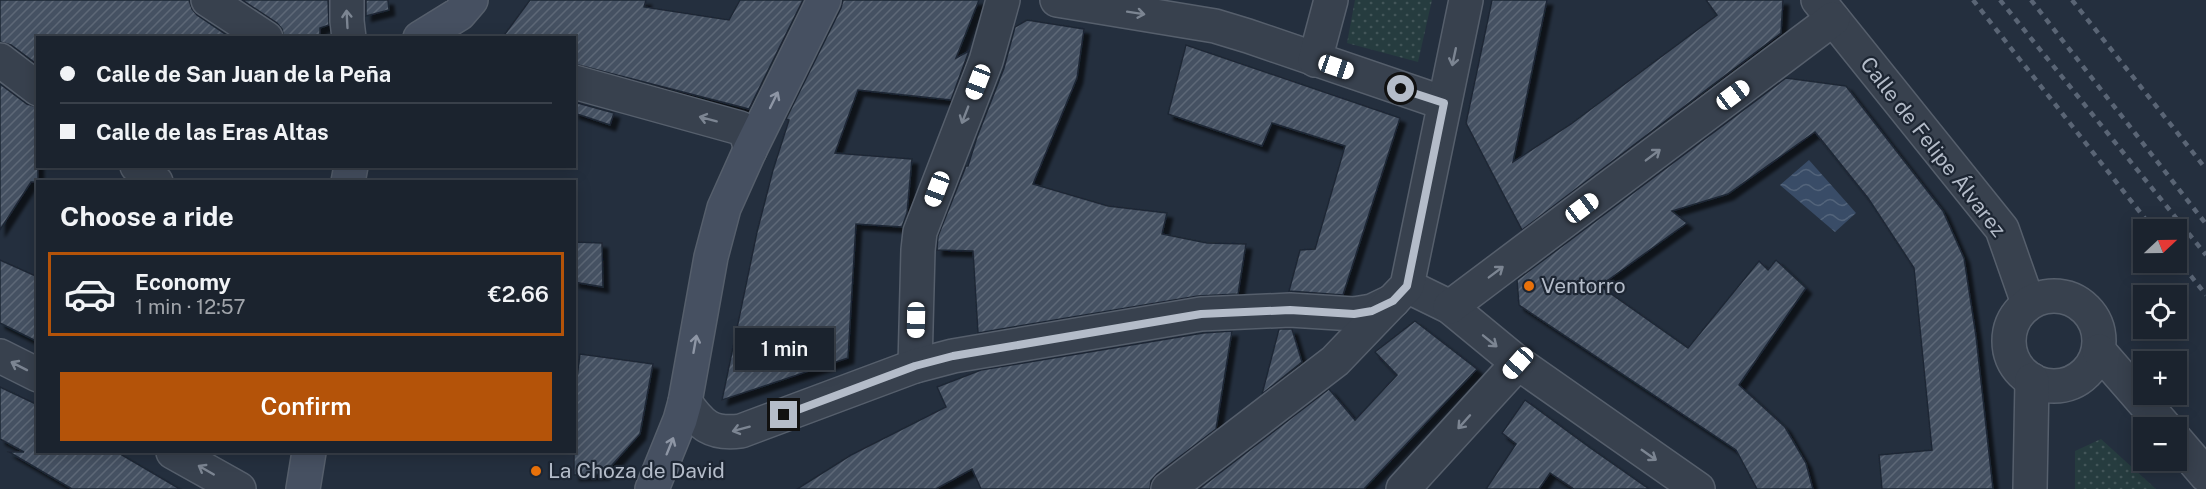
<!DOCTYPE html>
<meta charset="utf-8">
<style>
:root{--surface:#1b232e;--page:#282f3a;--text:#f1f3f6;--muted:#a0a4aa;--line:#39404a;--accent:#b45309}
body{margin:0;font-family:"Public Sans",sans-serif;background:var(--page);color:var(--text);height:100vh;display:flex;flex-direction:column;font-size:22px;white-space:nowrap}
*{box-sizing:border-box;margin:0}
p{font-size:20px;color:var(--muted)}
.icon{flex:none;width:33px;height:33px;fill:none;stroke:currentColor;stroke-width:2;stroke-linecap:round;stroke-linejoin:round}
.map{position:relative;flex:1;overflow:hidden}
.drawer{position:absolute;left:36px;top:180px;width:540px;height:273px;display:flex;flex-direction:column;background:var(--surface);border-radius:0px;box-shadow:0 3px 15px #0003,0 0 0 2px var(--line)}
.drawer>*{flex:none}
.guide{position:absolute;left:36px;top:36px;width:540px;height:132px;border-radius:0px;box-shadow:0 3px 15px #0003,0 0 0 2px var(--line);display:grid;align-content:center;height:132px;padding:0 24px;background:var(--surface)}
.needle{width:39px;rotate:68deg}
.tools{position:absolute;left:2133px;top:219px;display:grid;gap:12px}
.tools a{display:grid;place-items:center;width:54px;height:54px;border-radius:0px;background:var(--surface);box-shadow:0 3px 15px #0003,0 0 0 2px var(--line);font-size:30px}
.end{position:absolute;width:27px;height:27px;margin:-14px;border:8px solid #b4bcc9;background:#111;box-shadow:0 0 0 3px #111}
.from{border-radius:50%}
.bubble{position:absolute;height:42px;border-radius:0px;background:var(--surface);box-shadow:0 3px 15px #0003,0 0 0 2px var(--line);font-size:20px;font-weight:600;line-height:42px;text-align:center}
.car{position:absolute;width:18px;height:36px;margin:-18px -9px;border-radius:8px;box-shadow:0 0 4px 2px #0007;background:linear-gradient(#fff 24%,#345 0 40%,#fff 0 76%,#345 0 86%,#fff 0)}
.guide b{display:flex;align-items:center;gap:21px;height:57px;font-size:22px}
.guide b+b{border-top:2px solid var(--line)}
.guide i{width:15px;height:15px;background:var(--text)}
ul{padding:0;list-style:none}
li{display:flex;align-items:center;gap:18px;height:84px;margin:0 12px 9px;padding:0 12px;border:3px solid transparent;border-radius:0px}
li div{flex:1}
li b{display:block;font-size:22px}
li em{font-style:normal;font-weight:600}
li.active{border-color:var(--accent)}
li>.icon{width:54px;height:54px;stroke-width:1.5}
h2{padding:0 24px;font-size:27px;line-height:72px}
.cta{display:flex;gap:12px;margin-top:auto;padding:12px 24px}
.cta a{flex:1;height:69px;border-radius:0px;background:var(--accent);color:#fff;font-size:24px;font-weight:600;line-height:69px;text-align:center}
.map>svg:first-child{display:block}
</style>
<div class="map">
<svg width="2206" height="489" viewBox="0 0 2206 489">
<defs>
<pattern id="park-dots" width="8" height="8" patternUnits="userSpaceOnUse" patternTransform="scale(1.5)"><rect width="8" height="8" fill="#263c3f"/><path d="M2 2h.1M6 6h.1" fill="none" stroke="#435659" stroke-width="1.8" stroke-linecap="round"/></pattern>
<pattern id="water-waves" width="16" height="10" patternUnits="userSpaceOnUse" patternTransform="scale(1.5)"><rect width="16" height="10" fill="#394c67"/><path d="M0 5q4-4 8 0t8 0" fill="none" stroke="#53647b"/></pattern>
<pattern id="building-hatch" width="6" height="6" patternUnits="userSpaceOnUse" patternTransform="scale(1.5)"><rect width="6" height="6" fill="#455162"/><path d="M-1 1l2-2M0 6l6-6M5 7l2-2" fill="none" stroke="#5d6877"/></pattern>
<filter id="shadow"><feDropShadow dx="5.5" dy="5.5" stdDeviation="1.5" flood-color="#0009"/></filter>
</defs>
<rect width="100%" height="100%" fill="#242f3e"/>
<g fill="url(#park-dots)">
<path d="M1355 0H1432L1418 62 1347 43Z"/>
<path d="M2101 439 2156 489H2075V451Z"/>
</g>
<path fill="url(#water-waves)" d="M1809 160 1856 213 1835 232 1780 185Z"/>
<g fill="url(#building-hatch)" stroke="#1f2835" stroke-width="1.5" filter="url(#shadow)">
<path d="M0 0H189L192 9 197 15 231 38H38V65L11 45 0 42Z"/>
<path d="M242 0H328L329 25 320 28V38H284L282 29 277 23Z"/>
<path d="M366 0H388L389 10 366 16Z"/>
<path d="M530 0H646L644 7 729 20 740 0H803L749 109 574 64V38H502Z"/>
<path d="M843 0H979L956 58 969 51 951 100 858 90 835 153 912 159 907 213 902 227 856 224 848 358 722 400 757 232 773 170 789 120 786 119 841 8Z"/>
<path d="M1492 0H1547L1513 162 1571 124 1717 15 1706 0H1783L1781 33 1522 230 1466 123Z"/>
<path d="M1027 20 1084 29 1077 78 1033 184 1108 206 1167 213 1162 234 1207 243 1246 244 1238 294 1198 296 978 333 973 251 937 250 938 236 966 166H968L977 137 1004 68 1015 27Z"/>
<path d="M1186 45 1400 118 1343 295 1289 291 1300 250 1315 249 1345 146 1272 123 1262 146 1168 114Z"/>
<path d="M1786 78 1846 86 1943 211 1964 258 1976 336 1993 489H1882L1879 455 1932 450 1914 268 1868 198 1815 132 1728 194 1672 211 1687 223 1600 286 1688 348 1759 261 1768 270 1776 260 1806 288 1739 385 1785 427 1806 463 1813 489H1757L1736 450 1519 305 1517 280Z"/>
<path d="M0 84 27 104 38 107V182H31L0 230Z"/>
<path d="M574 102 614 113 610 125 574 113Z"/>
<path d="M574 242 602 243 603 287 574 282Z"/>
<path d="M0 260 38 277V342L0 323Z"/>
<path d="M1415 321 1477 369 1364 489H1199L1329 389 1355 420 1397 375 1375 352Z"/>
<path d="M1279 329H1292L1302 362 1262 394Z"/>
<path d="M1232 331 1216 429 1157 474 1151 481 1150 489H981L972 469 936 489H797L851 455 946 407 937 387 981 370 1203 333Z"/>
<path d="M580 354 653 364 640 434 604 474 574 475V402Z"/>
<path d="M0 387 38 405V452H117L180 489H72L9 452H24L0 439Z"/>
<path d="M1525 400 1589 447 1649 489H1574L1550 473 1539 489H1486L1516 444 1502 433Z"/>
</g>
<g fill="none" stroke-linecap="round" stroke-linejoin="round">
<defs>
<g id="street">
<path d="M208 0 266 38"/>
<path d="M347 0V21L349 38"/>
<path d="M1057 0 1215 26 1248 36 1444 103"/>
<path d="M1818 0 2002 229 2028 303"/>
<path d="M0 60 38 89"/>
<path d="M1315 60 1331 0"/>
<path d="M574 82 740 128C747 134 749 140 750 150"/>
<path d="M137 166 156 182"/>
<path d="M1407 286 1450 307 1518 363 1698 489"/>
<circle cx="2054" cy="341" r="45"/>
<path d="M1450 307 1833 19"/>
<path d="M2099 351 2166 428"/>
<path d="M0 356 38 375"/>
<path d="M915 366 918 250 920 232 986 61 1003 0"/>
<path d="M685 402C701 425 711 435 741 431L915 366 953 356 1201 314 1290 310 1354 314 1372 311 1393 301"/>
<path d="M2176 440 2206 475"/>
<path d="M173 452 239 489"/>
<path d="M1168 489 1335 361 1407 286 1466 0"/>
<path d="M1403 489 1518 363"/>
<path d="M2030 489 2032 380"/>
</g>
<g id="secondary">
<path d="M420 38 459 14 471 0"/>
<path d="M348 182 351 166"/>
<path d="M303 489 309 452"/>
<path d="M652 489 680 420 685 402 711 257 724 208 750 150 824 0"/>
</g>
</defs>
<use href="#street" stroke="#565f6c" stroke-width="36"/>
<use href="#secondary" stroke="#565f6c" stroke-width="36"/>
<use href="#street" stroke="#38414e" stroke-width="33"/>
<use href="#secondary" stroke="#465061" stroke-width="33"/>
<g stroke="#5a6575" stroke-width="4.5" stroke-dasharray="6 6" stroke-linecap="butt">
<path d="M1973 0 2154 230"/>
<path d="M2000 0 2206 255"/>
<path d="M2031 0 2206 224"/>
<path d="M2072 0 2206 169"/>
<path d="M2176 257 2206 295"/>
</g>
</g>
<defs><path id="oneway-shaft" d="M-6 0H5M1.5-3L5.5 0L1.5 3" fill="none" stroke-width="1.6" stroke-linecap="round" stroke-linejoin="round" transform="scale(1.5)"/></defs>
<g stroke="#7c8592">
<use href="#oneway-shaft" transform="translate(1136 13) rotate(9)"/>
<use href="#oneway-shaft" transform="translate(347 19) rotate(-93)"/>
<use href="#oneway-shaft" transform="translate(1454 57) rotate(102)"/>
<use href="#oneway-shaft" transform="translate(965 115) rotate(111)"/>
<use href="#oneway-shaft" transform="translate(708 119) rotate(-165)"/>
<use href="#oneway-shaft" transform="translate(1653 155) rotate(-37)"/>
<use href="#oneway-shaft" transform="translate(1496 272) rotate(-37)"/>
<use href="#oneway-shaft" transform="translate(1490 341) rotate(39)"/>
<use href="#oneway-shaft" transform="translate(19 366) rotate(-153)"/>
<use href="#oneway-shaft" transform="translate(1464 422) rotate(132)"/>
<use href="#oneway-shaft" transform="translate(741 429) rotate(165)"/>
<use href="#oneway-shaft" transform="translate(1649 455) rotate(35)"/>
<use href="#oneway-shaft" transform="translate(206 470) rotate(-150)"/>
</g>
<g stroke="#8e96a5">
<use href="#oneway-shaft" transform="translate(774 100) rotate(-64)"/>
<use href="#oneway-shaft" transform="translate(695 344) rotate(-80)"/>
<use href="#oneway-shaft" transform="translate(670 446) rotate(-68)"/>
</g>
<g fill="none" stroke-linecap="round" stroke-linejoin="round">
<path stroke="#b4bcc9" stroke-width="8" d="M784 415 915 366 953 356 1201 314 1290 310 1354 314 1372 311 1393 301 1407 286 1444 103 1401 89"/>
</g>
<g fill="#e8710a" stroke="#1d2633" stroke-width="2">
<circle cx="1529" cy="286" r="6"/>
<circle cx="536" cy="471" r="6"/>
</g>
<g text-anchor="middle" stroke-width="4.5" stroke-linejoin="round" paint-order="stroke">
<g font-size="21" fill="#b4bcc9" stroke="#1d2633">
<text transform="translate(1933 147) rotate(52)" y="7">Calle de Felipe Álvarez</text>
</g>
<g font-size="21" fill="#b4bcc9" stroke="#1d2633" text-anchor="start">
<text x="1541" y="293">Ventorro</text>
<text x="548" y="478">La Choza de David</text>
</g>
</g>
</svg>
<div class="tools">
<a><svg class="needle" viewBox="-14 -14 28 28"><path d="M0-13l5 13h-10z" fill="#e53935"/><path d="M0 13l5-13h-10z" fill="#a0a4aa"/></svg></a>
<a><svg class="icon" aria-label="locate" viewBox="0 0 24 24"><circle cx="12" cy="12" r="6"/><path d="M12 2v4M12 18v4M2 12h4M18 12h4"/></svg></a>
<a>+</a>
<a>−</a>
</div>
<i class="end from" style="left:1401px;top:89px"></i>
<i class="end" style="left:784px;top:415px"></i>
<div class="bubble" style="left:735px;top:328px;width:99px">1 min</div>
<i class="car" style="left:1336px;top:67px;rotate:109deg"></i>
<i class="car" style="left:978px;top:82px;rotate:201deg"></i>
<i class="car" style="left:1733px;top:95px;rotate:53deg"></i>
<i class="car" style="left:937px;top:189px;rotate:201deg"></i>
<i class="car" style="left:1582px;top:208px;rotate:53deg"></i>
<i class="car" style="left:916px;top:320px;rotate:181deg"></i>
<i class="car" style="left:1518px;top:363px;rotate:222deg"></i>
<div class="guide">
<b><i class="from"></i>Calle de San Juan de la Peña</b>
<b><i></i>Calle de las Eras Altas</b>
</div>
<section class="drawer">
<h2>Choose a ride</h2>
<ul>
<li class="active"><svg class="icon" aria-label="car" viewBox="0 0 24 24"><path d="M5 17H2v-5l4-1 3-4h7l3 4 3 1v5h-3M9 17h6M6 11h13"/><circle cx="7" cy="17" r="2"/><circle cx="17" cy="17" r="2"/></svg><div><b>Economy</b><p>1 min · 12:57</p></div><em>€2.66</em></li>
</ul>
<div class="cta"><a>Confirm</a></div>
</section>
</div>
